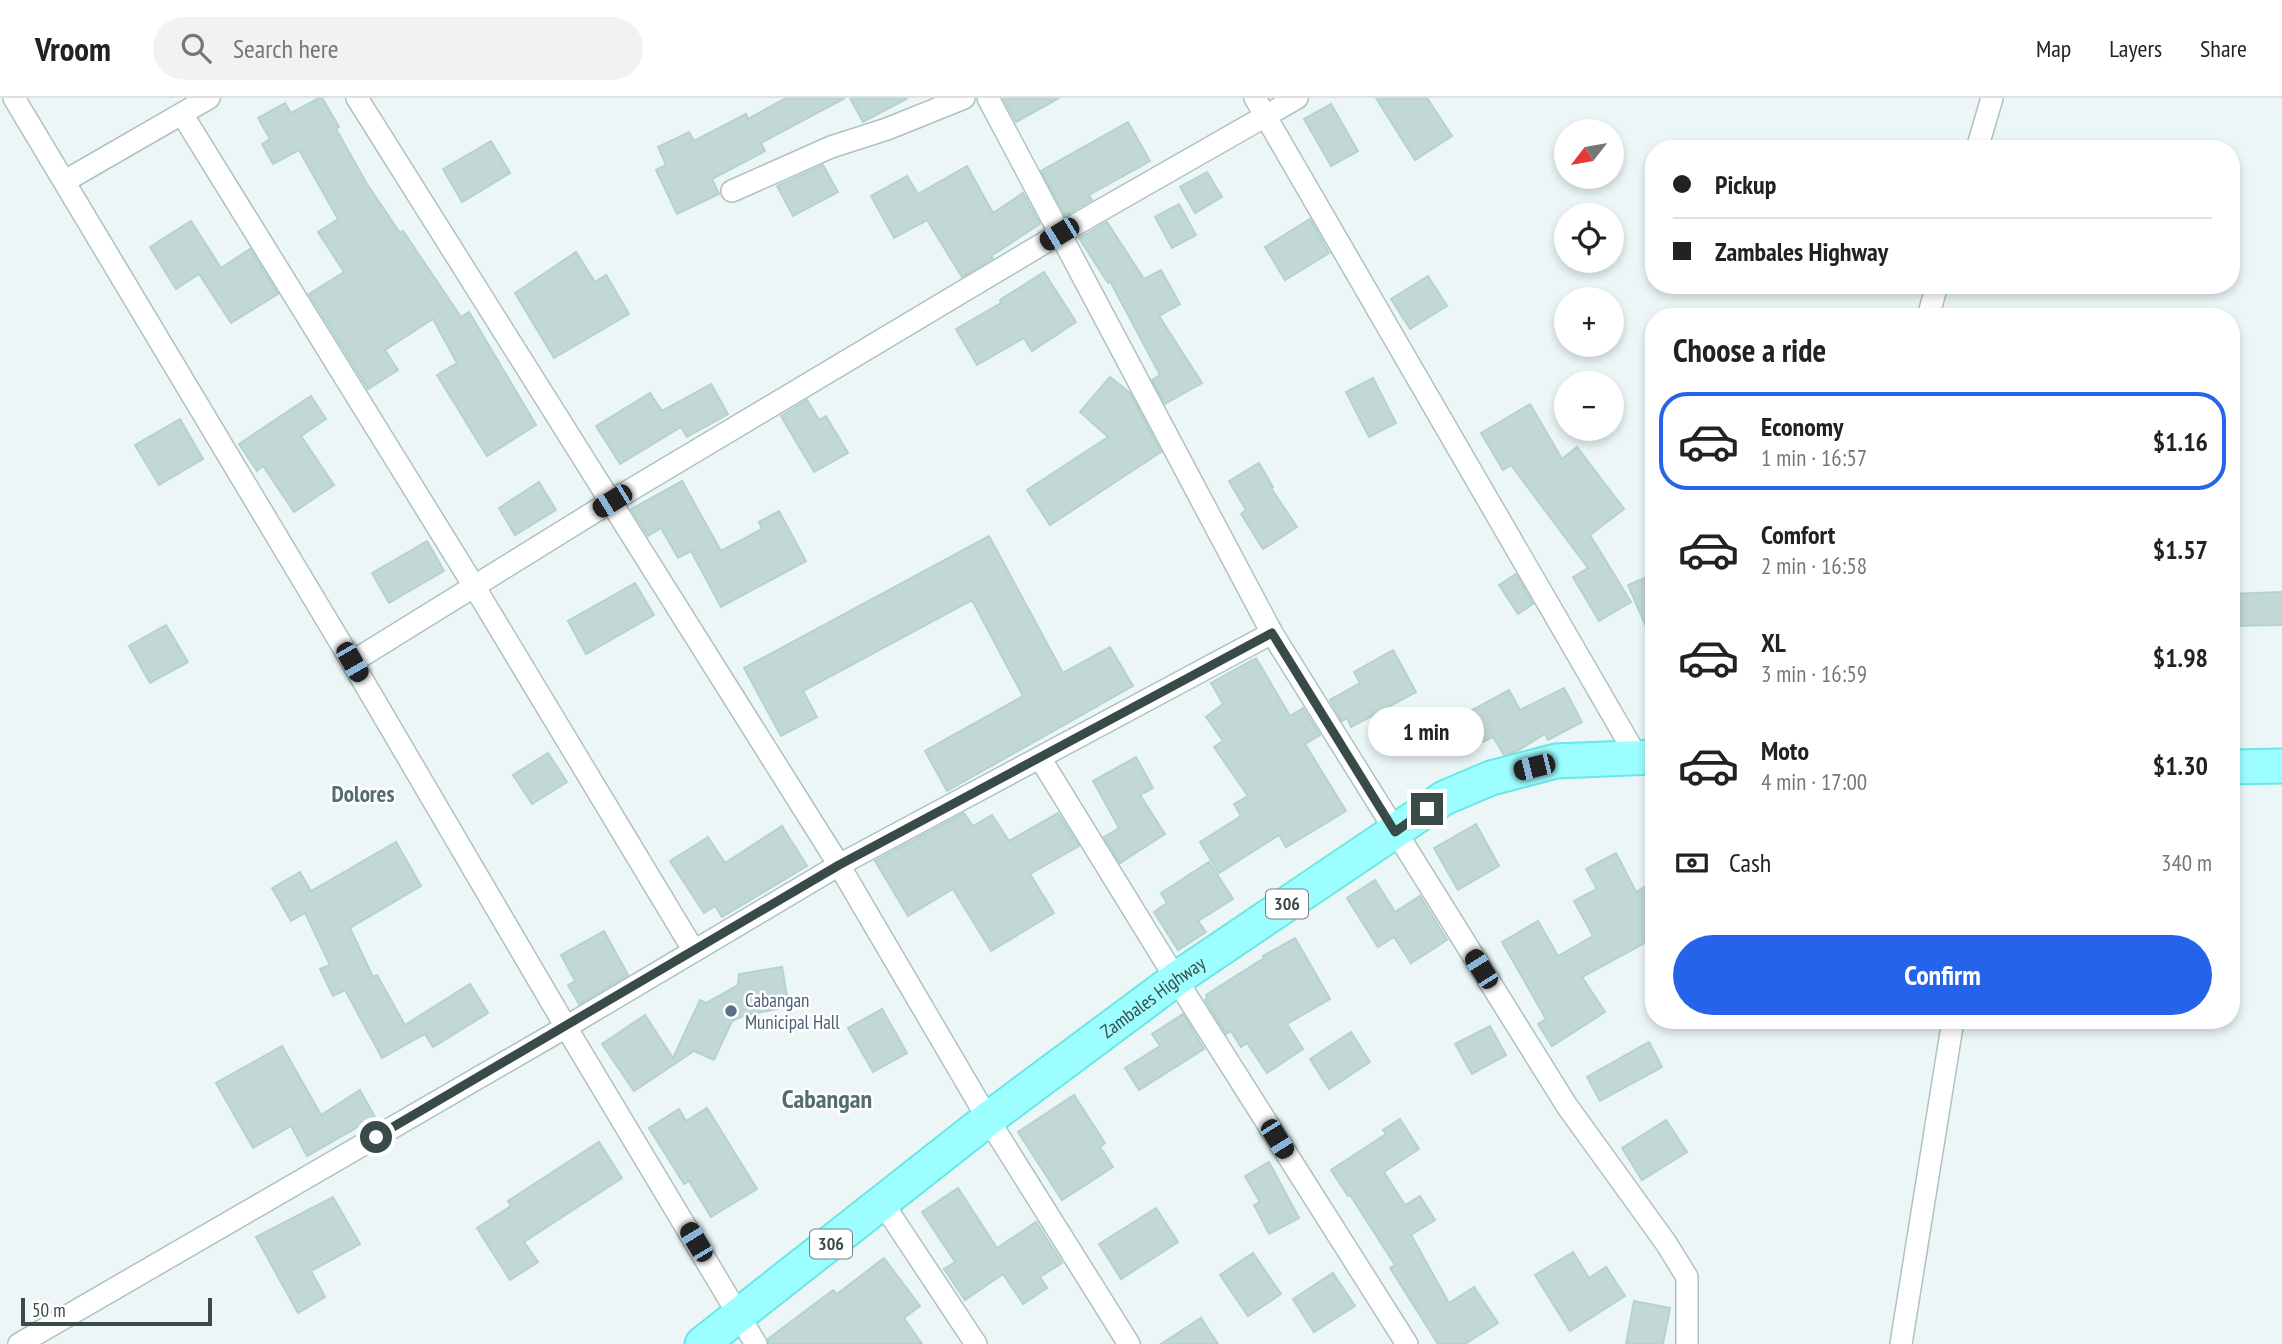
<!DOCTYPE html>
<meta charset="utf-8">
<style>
:root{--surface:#fff;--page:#f2f2f2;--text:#222;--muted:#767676;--line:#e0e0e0;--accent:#2563eb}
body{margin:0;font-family:"PT Sans Narrow",sans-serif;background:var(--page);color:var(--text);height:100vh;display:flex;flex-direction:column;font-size:26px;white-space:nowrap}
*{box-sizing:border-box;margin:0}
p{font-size:23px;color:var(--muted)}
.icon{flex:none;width:38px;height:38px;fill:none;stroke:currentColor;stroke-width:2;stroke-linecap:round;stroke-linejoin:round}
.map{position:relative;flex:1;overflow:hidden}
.sheet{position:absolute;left:1645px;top:210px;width:595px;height:721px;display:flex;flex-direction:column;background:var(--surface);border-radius:28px;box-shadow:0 4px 10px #0003}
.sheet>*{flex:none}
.hud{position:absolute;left:1645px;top:42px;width:595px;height:154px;border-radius:28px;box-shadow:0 4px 10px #0003;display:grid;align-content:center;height:154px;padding:0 28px;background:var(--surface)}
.needle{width:46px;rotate:239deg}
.tools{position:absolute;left:1554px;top:21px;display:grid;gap:14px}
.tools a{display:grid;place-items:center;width:70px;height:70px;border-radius:50%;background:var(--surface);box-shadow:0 4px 10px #0003;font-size:35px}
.scale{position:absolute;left:21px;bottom:18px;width:191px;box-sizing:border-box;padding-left:7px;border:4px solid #394b49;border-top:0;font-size:19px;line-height:24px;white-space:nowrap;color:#394b49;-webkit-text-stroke:5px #fff;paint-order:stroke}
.end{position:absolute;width:32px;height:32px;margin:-16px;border:9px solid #394b49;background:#fff;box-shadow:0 0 0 4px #fff}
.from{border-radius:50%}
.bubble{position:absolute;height:49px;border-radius:24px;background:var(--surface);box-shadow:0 4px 10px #0003;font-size:23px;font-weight:700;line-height:49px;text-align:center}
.car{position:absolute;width:21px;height:42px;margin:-21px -10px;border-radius:9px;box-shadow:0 0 5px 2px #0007;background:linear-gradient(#222 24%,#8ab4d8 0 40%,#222 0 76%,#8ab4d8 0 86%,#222 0)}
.hud b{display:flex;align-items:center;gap:24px;height:66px;font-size:26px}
.hud b+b{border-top:2px solid var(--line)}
.hud i{width:18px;height:18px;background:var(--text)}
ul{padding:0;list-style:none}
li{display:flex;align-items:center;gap:21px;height:98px;margin:0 14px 10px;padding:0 14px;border:4px solid transparent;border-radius:28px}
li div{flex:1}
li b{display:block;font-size:26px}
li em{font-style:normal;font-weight:700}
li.current{border-color:var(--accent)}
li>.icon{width:63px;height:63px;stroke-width:1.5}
h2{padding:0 28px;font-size:32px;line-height:84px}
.pay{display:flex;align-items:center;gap:18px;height:77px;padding:0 28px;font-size:26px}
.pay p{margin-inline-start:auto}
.primary-button{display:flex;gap:14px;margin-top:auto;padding:14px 28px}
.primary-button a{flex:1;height:80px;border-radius:42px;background:var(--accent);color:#fff;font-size:28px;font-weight:700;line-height:80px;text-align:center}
header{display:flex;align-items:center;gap:42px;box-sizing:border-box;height:98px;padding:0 35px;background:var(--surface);border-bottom:2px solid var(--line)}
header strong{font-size:33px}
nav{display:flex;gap:38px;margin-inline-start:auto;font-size:24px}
.search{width:490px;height:63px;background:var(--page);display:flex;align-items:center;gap:18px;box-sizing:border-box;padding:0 24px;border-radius:38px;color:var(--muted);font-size:26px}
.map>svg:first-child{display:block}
</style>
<header>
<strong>Vroom</strong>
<div class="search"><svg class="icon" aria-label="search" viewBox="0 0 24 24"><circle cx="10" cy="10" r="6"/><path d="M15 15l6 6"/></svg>Search here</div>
<nav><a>Map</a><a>Layers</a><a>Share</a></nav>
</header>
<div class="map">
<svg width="2282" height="1246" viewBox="0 0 2282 1246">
<rect width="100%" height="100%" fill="#ecf6f6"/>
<g fill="#c1d8d6" stroke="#b4d3d0" stroke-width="2">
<path d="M319 0H322L339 29 336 31 367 86 400 135 403 133 461 219 469 214 536 327 487 358 437 277 457 265 433 221 385 252 398 272 368 291 309 196 344 174 318 134 338 121 299 52 273 66 262 46 270 41 258 20 285 5 291 15Z"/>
<path d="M786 0H845L761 45 765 53 712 81 719 96 677 116 656 72 666 67 658 49 689 34 694 43 746 16 748 21Z"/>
<path d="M850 0H908L863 24Z"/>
<path d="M1003 0H1059L1016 24Z"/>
<path d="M1376 0H1427L1452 38 1415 62Z"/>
<path d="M1331 6 1358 53 1331 68 1304 21Z"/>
<path d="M1128 24 1150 63 1089 97 1092 102 1065 117 1041 73Z"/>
<path d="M491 43 510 75 462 104 443 71Z"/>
<path d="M823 67 838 94 793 118 777 88Z"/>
<path d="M967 68 993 115 1023 95 1040 126 991 158 993 160 962 179 927 122 894 140 871 98 907 78 918 96Z"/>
<path d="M1207 74 1222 99 1195 115 1180 89Z"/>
<path d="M1179 106 1196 137 1172 150 1155 119Z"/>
<path d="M1310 121 1329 155 1285 182 1265 149Z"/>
<path d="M191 123 221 170 250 151 278 196 231 225 199 176 176 191 150 149Z"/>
<path d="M1107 124 1144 181 1161 172 1180 206 1159 218 1202 285 1165 306 1152 282 1160 277 1110 183 1108 185 1079 140Z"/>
<path d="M576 154 595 184 606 177 629 216 554 260 515 195Z"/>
<path d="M1044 174 1076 224 1032 253 1024 240 977 267 956 231 1001 205 1000 202Z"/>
<path d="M1428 178 1447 208 1410 231 1391 201Z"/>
<path d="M1110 279 1130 295 1161 354 1050 427 1027 392 1108 339 1080 314Z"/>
<path d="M1373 280 1396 325 1369 339 1346 294Z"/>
<path d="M711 286 728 316 687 339 681 329 620 366 596 328 650 295 662 313Z"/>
<path d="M311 298 326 321 301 338 334 387 294 414 263 368 257 373 239 346Z"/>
<path d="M807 302 819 322 826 318 848 355 814 374 781 318Z"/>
<path d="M1530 306 1562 361 1577 349 1624 411 1590 437 1631 504 1599 523 1573 479 1588 470 1511 367 1503 372 1481 335Z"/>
<path d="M180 321 203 361 159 387 135 347Z"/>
<path d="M1259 365 1273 389 1271 390 1297 429 1263 451 1241 416 1246 412 1229 383Z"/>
<path d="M682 383 721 453 762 431 759 424 779 413 806 463 721 509 691 453 678 460 661 430 648 438 631 411Z"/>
<path d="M539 384 556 412 515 437 499 410Z"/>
<path d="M989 438 1063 575 1110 549 1133 588 947 693 925 653 1023 598 972 502 803 593 817 619 781 638 744 570Z"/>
<path d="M427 443 444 473 389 505 372 475Z"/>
<path d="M1516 476 1533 506 1518 516 1499 487Z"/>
<path d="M1654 476V547L1628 487Z"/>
<path d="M635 485 654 517 586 556 568 523Z"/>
<path d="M2282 494V527L2231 528V496Z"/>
<path d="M166 527 188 564 150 585 129 548Z"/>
<path d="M1393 552 1416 594 1351 629 1347 620 1342 623 1330 602 1360 585 1354 574Z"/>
<path d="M1256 560 1290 618 1303 610 1320 637 1305 646 1346 713 1286 749 1279 737 1219 775 1200 744 1241 718 1234 706 1248 698 1214 649 1223 643 1206 619 1223 606 1211 585Z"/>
<path d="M1564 590 1582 624 1548 642 1545 636 1517 653 1504 657 1493 639 1483 644 1467 615 1509 592 1520 612Z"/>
<path d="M548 655 567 684 532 706 513 677Z"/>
<path d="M1136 659 1153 690 1140 697 1165 736 1120 765 1104 739 1119 730 1093 683Z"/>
<path d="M964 715 973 728 992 717 1009 743 1058 715 1079 748 1030 776 1054 815 991 853 953 791 908 818 875 763Z"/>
<path d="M1476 726 1499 768 1458 792 1434 750Z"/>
<path d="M782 728 807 768 722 819 715 808 704 815 670 763 708 739 725 765Z"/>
<path d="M396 744 421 788 350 830 373 879 377 877 405 927 470 886 488 915 433 949 425 936 382 960 345 892 333 898 320 871 330 867 305 815 291 823 272 790 300 774 311 793Z"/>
<path d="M1616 755 1636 794 1654 783V840L1582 879 1605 914 1552 948 1538 926 1546 921 1502 844 1538 823 1558 858 1593 838 1574 803 1597 791 1586 771Z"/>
<path d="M1209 764 1233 801 1198 823 1206 834 1178 852 1154 814 1167 805 1161 795Z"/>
<path d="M1375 782 1395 814 1420 798 1447 842 1411 865 1394 839 1378 849 1347 800Z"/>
<path d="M604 833 628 877 579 906 568 887 575 883 561 857Z"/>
<path d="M1295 840 1330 901 1287 926 1303 951 1267 975 1247 945 1241 949 1231 933 1226 936 1205 902 1207 900 1206 897 1264 860 1263 858Z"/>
<path d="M782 869 789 909 746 917 732 923 714 962 694 953 634 993 602 946 645 917 673 960 700 902 706 905 738 887 739 876Z"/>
<path d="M882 911 907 955 873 974 848 930Z"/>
<path d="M1183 916 1204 951 1139 992 1125 970 1160 948 1152 936Z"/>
<path d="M1490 928 1506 957 1472 976 1455 946Z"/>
<path d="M1351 934 1370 964 1329 991 1310 961Z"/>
<path d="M1649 944 1662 969 1600 1003 1587 979Z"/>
<path d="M282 948 321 1017 360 992 375 1019 307 1058 291 1028 253 1050 216 985Z"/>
<path d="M1074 997 1105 1045 1100 1049 1113 1069 1062 1102 1018 1034Z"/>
<path d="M707 1010 757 1091 711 1119 689 1083 684 1086 649 1030 679 1011 686 1023Z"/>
<path d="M1400 1021 1419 1051 1384 1074 1405 1107 1420 1098 1435 1122 1411 1137 1449 1205 1474 1189 1498 1225 1465 1246H1438L1390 1170 1395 1167 1350 1097 1348 1098 1331 1072 1386 1036 1383 1032Z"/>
<path d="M1666 1022 1687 1054 1642 1082 1622 1050Z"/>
<path d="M599 1044 622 1080 524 1144 538 1164 510 1182 477 1130 511 1108 508 1103Z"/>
<path d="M1269 1064 1299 1120 1269 1136 1254 1107 1260 1104 1245 1078Z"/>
<path d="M958 1090 997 1150 1036 1124 1062 1165 1040 1179 1047 1190 1023 1206 1003 1176 965 1202 944 1171 955 1164 922 1114Z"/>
<path d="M333 1099 360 1146 311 1173 325 1199 298 1215 256 1139Z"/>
<path d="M1156 1110 1178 1144 1121 1181 1099 1146Z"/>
<path d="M1573 1154 1589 1180 1606 1169 1625 1198 1570 1233 1535 1177Z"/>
<path d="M1253 1155 1281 1196 1248 1218 1220 1177Z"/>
<path d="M884 1160 920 1208 904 1220 922 1246H769L768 1241 833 1192 837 1196Z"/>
<path d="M1333 1175 1355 1208 1314 1234 1293 1201Z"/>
<path d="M1634 1203 1670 1210 1663 1246H1626Z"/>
<path d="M1201 1220 1218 1246H1161Z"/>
</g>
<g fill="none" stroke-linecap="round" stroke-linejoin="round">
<defs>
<g id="minor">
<path d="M14 0 352 564 566 929 756 1246"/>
<path d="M357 0 839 767 988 1021 1129 1246"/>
<path d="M988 0 1272 535 1567 1008 1666 1145 1687 1179V1246"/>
<path d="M1255 0 1637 659"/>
<path d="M182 16 474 488 694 853"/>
<path d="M1977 51 1992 0"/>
<path d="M65 83 209 0"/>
<path d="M732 93 831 49 887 31 964 0"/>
<path d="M1928 219 1937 187"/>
<path d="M352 564 612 403 1059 136 1297 0"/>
<path d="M1040 660 1176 881 1407 1246"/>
<path d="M882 1104 976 1246"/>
<path d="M19 1246 566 929 839 767 1272 535"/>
<path d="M1901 1246 1953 922"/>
</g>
<g id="primary">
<path d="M2231 669 2282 668"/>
<path id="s1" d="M702 1246 988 1021 1176 881 1444 700 1491 680 1556 663 1654 659"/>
</g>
</defs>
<use href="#minor" stroke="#aec2c1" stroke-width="24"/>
<use href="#primary" stroke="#69e6e6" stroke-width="37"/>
<use href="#minor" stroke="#fff" stroke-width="21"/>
<use href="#primary" stroke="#9cfeff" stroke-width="33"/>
</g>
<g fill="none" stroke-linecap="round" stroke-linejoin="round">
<path stroke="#394b49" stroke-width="9" d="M376 1039 839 767 1272 535 1395 734 1427 711"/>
</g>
<circle fill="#5c6f8a" stroke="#fff" stroke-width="2.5" cx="731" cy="913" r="7"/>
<g text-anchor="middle" stroke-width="5" stroke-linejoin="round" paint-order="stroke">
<g fill="#fff" stroke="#748180" stroke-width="2">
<rect x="1266" y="791.5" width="42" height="29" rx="5"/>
<rect x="810" y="1131.5" width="42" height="29" rx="5"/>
</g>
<g font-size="18" font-weight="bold" fill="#394b49">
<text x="1287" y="812">306</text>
<text x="831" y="1152">306</text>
</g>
<g font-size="19" fill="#394b49" stroke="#fff">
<text dy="7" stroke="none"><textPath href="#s1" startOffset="569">Zambales Highway</textPath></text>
</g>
<g font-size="19" fill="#4e5e75" stroke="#fff" text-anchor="start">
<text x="745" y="909">Cabangan<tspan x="745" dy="22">Municipal Hall</tspan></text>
</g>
<g font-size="23" font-weight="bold" fill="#506e6b" stroke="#fff">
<text x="363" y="704">Dolores</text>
</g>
<g font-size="26" font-weight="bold" fill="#506e6b" stroke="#fff">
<text x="827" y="1010">Cabangan</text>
</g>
</g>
</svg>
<div class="tools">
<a><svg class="needle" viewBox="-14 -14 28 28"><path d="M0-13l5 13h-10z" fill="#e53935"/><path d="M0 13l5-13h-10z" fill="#767676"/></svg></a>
<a><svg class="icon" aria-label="locate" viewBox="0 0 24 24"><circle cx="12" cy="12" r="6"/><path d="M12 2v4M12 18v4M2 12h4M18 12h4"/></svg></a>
<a>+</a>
<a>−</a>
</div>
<div class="scale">50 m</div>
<i class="end from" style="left:376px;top:1039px"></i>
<i class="end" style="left:1427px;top:711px"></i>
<div class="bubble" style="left:1368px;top:609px;width:116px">1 min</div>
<i class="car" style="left:1059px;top:136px;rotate:239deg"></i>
<i class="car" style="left:612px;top:403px;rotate:238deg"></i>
<i class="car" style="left:352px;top:564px;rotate:150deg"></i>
<i class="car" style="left:1534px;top:669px;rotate:256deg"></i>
<i class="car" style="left:1481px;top:871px;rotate:328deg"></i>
<i class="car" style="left:1277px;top:1041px;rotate:148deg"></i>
<i class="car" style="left:696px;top:1144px;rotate:329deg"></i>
<div class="hud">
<b><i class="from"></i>Pickup</b>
<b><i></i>Zambales Highway</b>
</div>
<section class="sheet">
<h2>Choose a ride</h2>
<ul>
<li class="current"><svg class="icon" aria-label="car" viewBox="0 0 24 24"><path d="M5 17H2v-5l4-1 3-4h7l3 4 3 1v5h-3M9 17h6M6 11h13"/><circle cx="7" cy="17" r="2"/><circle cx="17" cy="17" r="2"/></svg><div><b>Economy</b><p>1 min · 16:57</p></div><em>$1.16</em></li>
<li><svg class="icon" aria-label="car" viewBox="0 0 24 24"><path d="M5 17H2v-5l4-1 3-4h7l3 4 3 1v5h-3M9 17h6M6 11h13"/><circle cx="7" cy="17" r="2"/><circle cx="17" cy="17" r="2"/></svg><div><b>Comfort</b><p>2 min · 16:58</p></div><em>$1.57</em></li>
<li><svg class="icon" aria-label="car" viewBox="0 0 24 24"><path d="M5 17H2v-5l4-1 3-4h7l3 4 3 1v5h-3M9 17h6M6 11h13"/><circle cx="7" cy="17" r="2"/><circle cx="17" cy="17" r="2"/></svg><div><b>XL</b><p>3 min · 16:59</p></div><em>$1.98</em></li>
<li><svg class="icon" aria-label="car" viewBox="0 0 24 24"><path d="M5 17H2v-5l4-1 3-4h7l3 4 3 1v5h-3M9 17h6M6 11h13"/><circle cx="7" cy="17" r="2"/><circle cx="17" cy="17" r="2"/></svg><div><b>Moto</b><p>4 min · 17:00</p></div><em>$1.30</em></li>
</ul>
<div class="pay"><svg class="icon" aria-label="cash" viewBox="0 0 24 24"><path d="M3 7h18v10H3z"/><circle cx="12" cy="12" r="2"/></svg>Cash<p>340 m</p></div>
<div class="primary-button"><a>Confirm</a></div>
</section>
</div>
